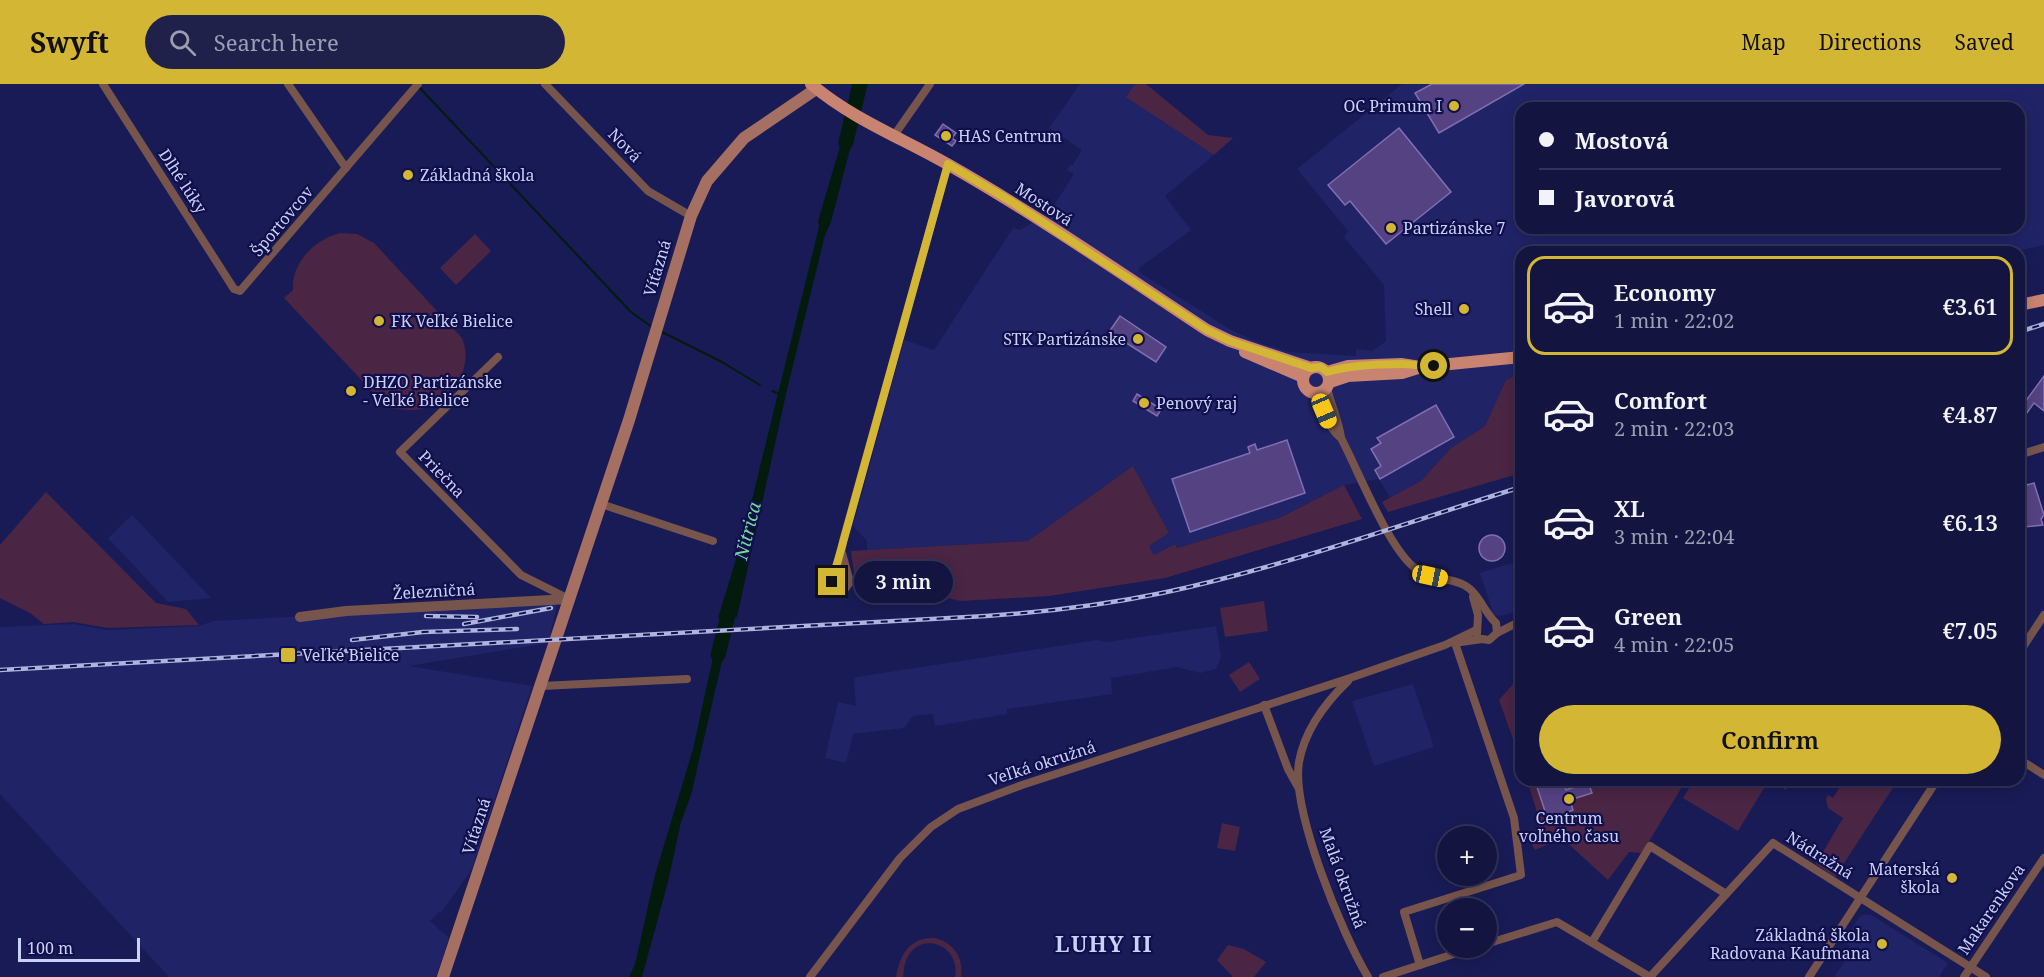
<!DOCTYPE html>
<meta charset="utf-8">
<style>
:root{--surface:#131440;--page:#20214b;--text:#f1f3f6;--muted:#9d9eb1;--line:#323359;--accent:#d4b635}
body{margin:0;font-family:"Noto Serif",serif;background:var(--page);color:var(--text);height:100vh;display:flex;flex-direction:column;font-size:22px;white-space:nowrap}
*{box-sizing:border-box;margin:0}
p{font-size:20px;color:var(--muted)}
.icon{flex:none;width:33px;height:33px;fill:none;stroke:currentColor;stroke-width:2;stroke-linecap:round;stroke-linejoin:round}
.map{position:relative;flex:1;overflow:hidden}
.drawer{position:absolute;left:1515px;top:162px;width:510px;height:540px;display:flex;flex-direction:column;background:var(--surface);border-radius:18px;box-shadow:0 3px 15px #0003,0 0 0 2px var(--line)}
.drawer>*{flex:none}
.hud{position:absolute;left:1515px;top:18px;width:510px;height:132px;border-radius:18px;box-shadow:0 3px 15px #0003,0 0 0 2px var(--line);display:grid;align-content:center;height:132px;padding:0 24px;background:var(--surface)}
.tools{position:absolute;left:1437px;top:742px;display:grid;gap:12px}
.tools a{display:grid;place-items:center;width:60px;height:60px;border-radius:50%;background:var(--surface);box-shadow:0 3px 15px #0003,0 0 0 2px var(--line);font-size:30px}
.scale{position:absolute;left:18px;bottom:15px;width:122px;box-sizing:border-box;padding-left:6px;border:3px solid #c8d1f6;border-top:0;font-size:16px;line-height:21px;white-space:nowrap;color:#c8d1f6;-webkit-text-stroke:4px #110f4b;paint-order:stroke}
.end{position:absolute;width:27px;height:27px;margin:-14px;border:8px solid #d4b635;background:#111;box-shadow:0 0 0 3px #111}
.from{border-radius:50%}
.bubble{position:absolute;height:42px;border-radius:21px;background:var(--surface);box-shadow:0 3px 15px #0003,0 0 0 2px var(--line);font-size:20px;font-weight:600;line-height:42px;text-align:center}
.car{position:absolute;width:18px;height:36px;margin:-18px -9px;border-radius:8px;box-shadow:0 0 4px 2px #0007;background:linear-gradient(#f5c518 24%,#345 0 40%,#f5c518 0 76%,#345 0 86%,#f5c518 0)}
.hud b{display:flex;align-items:center;gap:21px;height:57px;font-size:22px}
.hud b+b{border-top:2px solid var(--line)}
.hud i{width:15px;height:15px;background:var(--text)}
ul{padding:10px 0 0;list-style:none}
li{display:flex;align-items:center;gap:18px;height:99px;margin:0 12px 9px;padding:0 12px;border:3px solid transparent;border-radius:18px}
li div{flex:1}
li b{display:block;font-size:22px}
li em{font-style:normal;font-weight:600}
li.current{border-color:var(--accent)}
li>.icon{width:54px;height:54px;stroke-width:1.5}
.cta{display:flex;gap:12px;margin-top:auto;padding:12px 24px}
.cta a{flex:1;height:69px;border-radius:36px;background:var(--accent);color:#111;font-size:24px;font-weight:600;line-height:69px;text-align:center}
header{display:flex;align-items:center;gap:36px;box-sizing:border-box;height:84px;padding:0 30px;background:var(--accent);color:#111}
header strong{font-size:28px}
nav{display:flex;gap:33px;margin-inline-start:auto;font-size:21px}
.search{width:420px;height:54px;background:var(--page);display:flex;align-items:center;gap:15px;box-sizing:border-box;padding:0 21px;border-radius:33px;color:var(--muted);font-size:22px}
.map>svg:first-child{display:block}
</style>
<header>
<strong>Swyft</strong>
<div class="search"><svg class="icon" aria-label="search" viewBox="0 0 24 24"><circle cx="10" cy="10" r="6"/><path d="M15 15l6 6"/></svg>Search here</div>
<nav><a>Map</a><a>Directions</a><a>Saved</a></nav>
</header>
<div class="map">
<svg width="2044" height="893" viewBox="0 0 2044 893">
<rect width="100%" height="100%" fill="#191b56"/>
<g fill="#202366" fill-rule="evenodd">
<path d="M1080 0H1135L1127 13 1214 71 1165 112 1191 146 1139 184V188L1233 247 1260 259 1289 268 1356 272V265L1372 267 1386 257 1384 201 1344 153 1348 147 1297 85 1402 0H2044V161L2012 168H1521V289L1506 296 1485 342 1451 364 1421 397 1390 414 1379 395 1344 401 1279 434 1177 464 1175 460 1154 471 1149 462 1169 449 1133 382 1028 457 867 466V457L853 442 904 256 934 266 1013 144 1020 146 1049 129 1074 90 1067 86 1070 81 1072 82 1082 66 1049 44ZM1521 24H2019V144H1521Z"/>
<path d="M132 431 211 514 168 518 108 454Z"/>
<path d="M1512 479 1521 508V526L1501 532 1494 531 1480 489Z"/>
<path d="M554 519 557 522 548 559 409 582 532 602 472 785 441 829 439 828 430 837 449 854 436 893H169L0 710V543L73 540 107 546 199 542 213 537Z"/>
<path d="M1216 542 1221 573 1216 585 1200 589 1177 583 1111 594 1112 610 1007 625V630L935 642 933 630 913 632 904 644 853 650 846 679 825 674 838 618 856 622 854 596 856 593 1097 556 1107 558Z"/>
<path d="M1413 600 1434 663 1374 682 1352 617Z"/>
<path d="M1866 830 1871 831 1948 879 1939 893H1834L1851 868 1848 866 1850 862 1843 858 1860 832Z"/>
</g>
<g fill="#4b2544">
<path d="M1135 0H1146L1208 51 1233 54 1214 71 1126 13Z"/>
<path d="M340 149 357 150 374 159 462 254C474 283 454 314 425 324 414 328 400 325 388 324L284 214 293 206C291 179 315 155 340 149Z"/>
<path d="M475 150 491 167 456 201 440 184Z"/>
<path d="M1521 289V389L1388 428 1382 418 1421 397 1451 364 1485 342 1506 296Z"/>
<path d="M1133 382 1169 449 1149 462 1154 471 1175 460 1177 464 1279 434 1344 401 1362 435 1165 494 1049 512 961 517 943 513 856 505 851 467 1028 457Z"/>
<path d="M46 408 156 519 186 525 199 541 108 544 73 538 44 540 30 529 0 514V461Z"/>
<path d="M1264 517 1268 547 1225 553 1220 524Z"/>
<path d="M1249 578 1260 595 1240 608 1229 591Z"/>
<path d="M1521 591V677L1499 616Z"/>
<path d="M1527 696H1686L1642 769 1629 768 1608 796 1562 754 1535 766 1528 753 1541 741Z"/>
<path d="M1694 696H1792L1786 706 1769 696 1738 747 1683 714Z"/>
<path d="M1844 696H1898L1835 793 1816 780 1843 734 1828 724 1826 715 1828 711 1833 714Z"/>
<path d="M1222 739 1240 743 1235 767 1217 764Z"/>
<path d="M935 854C954 859 964 874 961 893H955C961 861 921 846 907 874 904 880 904 887 903 893H896C900 871 909 853 935 854Z"/>
<path d="M1228 861 1244 865 1266 878 1254 893H1233L1217 876Z"/>
</g>
<g fill="#031b0d">
<path d="M844 35 856 42 831 138 825 151 786 310 737 533 718 534 742 456 819 143 818 137 839 66Z"/>
<path d="M718 551H728L691 711 681 738 668 798 642 893H629L635 880 655 791 693 665Z"/>
</g>
<g fill="none" stroke-linecap="round" stroke-linejoin="round">
<g stroke="#031b0d" stroke-width="2">
<path d="M418 2 631 228 652 243"/>
<path d="M660 247 722 278 760 301"/>
<path d="M772 307 780 310"/>
</g>
<g stroke="#031b0d" stroke-width="15">
<path d="M846 58 860 0"/>
<path d="M718 571 732 515"/>
</g>
</g>
<g fill="#554283" stroke="#816fb4" stroke-width="1.5">
<path d="M1432 0H1524L1439 49 1415 9Z"/>
<path d="M943 40 956 49 952 54 956 57 952 62 935 51Z"/>
<path d="M1399 44 1451 108 1386 160 1350 117 1345 121 1328 101Z"/>
<path d="M1120 232 1166 263 1156 278 1109 248Z"/>
<path d="M2044 292V327L2034 319 2019 340V314L2025 318Z"/>
<path d="M1137 310 1156 322 1160 316 1165 319 1157 332 1133 317Z"/>
<path d="M1436 321 1454 353 1380 395 1375 386 1381 382 1371 365 1381 359 1377 354Z"/>
<path d="M1287 356 1305 409 1190 448 1172 395 1250 369 1248 363 1255 360 1257 366Z"/>
<path d="M2026 398 2027 401 2034 399 2044 431 2041 435 2043 441 2024 443 2023 438H2019V401Z"/>
<circle cx="1492" cy="464" r="13"/>
<path d="M1559 696H1563L1566 706 1588 698 1592 709 1570 716 1573 726 1548 736 1537 703Z"/>
</g>
<g fill="none" stroke-linecap="round" stroke-linejoin="round">
<g stroke="#77554c" stroke-width="8">
<path d="M103 0 234 205 240 207 418 0"/>
<path d="M288 0 346 84"/>
<path d="M545 0 648 107 691 132"/>
<path d="M893 53 930 0"/>
<path d="M498 273 400 368 521 491 569 515"/>
<path d="M1327 304C1331 321 1339 337 1341 354 1359 388 1388 464 1416 485 1430 496 1449 493 1464 501 1478 508 1484 528 1496 539L1497 549"/>
<path d="M1313 309C1322 323 1328 344 1341 354"/>
<path d="M2019 371 2044 363"/>
<path d="M601 420 713 457"/>
<path d="M842 469 850 498 845 505 838 504 832 498C833 484 842 472 843 457L948 80"/>
<path d="M1473 513 1478 531 1477 550"/>
<path d="M1454 559 1482 555 1489 556 1497 549 1521 537"/>
<path d="M2019 569 2044 531"/>
<path d="M1348 597C1325 619 1305 645 1299 678 1291 726 1342 850 1368 893"/>
<path d="M541 602 687 595"/>
<path d="M1264 621 1288 685 1298 703"/>
<path d="M2019 675 2044 691"/>
<path d="M1592 858 1650 762 1726 810"/>
<path d="M1486 860 1557 838 1650 893"/>
<path d="M1420 881 1404 828 1521 791 1514 734 1455 559"/>
<path d="M810 893 900 774 931 743 958 725 1022 701 1350 594 1445 561 1476 546"/>
<path d="M1383 893 1472 864"/>
<path d="M1650 893 1773 759 1986 893"/>
<path d="M1809 893 1937 696"/>
<path d="M1964 893 2044 774"/>
</g>
<path stroke="#77554c" stroke-width="10" d="M300 533 346 527 570 515"/>
<path stroke="#a56f61" stroke-width="12" d="M443 893 629 336 691 132 707 97 744 54 816 5"/>
<g stroke="#c98371" stroke-width="12">
<path d="M811 0C852 35 902 54 949 81 1037 131 1122 190 1207 246L1230 257 1311 284"/>
<path d="M2019 221 2044 216"/>
<path d="M1245 268 1303 293"/>
<circle cx="1316" cy="296" r="13"/>
<path d="M1327 288 1348 282 1401 280 1420 283 1521 273"/>
<path d="M1330 298 1348 292 1402 289 1418 284"/>
</g>
<defs>
<g id="rail">
<path d="M2019 248 2044 240"/>
<path d="M426 532 477 533"/>
<path d="M464 540 551 524"/>
<path d="M352 556 423 548 517 545"/>
<path d="M0 586 986 532C1045 528 1104 521 1162 509 1284 483 1402 440 1521 403"/>
</g>
</defs>
<use href="#rail" stroke="#adb5de" stroke-width="4.5"/>
<use href="#rail" stroke="#110f4b" stroke-width="2" stroke-dasharray="7" stroke-linecap="butt"/>
</g>
<g fill="none" stroke-linecap="round" stroke-linejoin="round">
<path stroke="#d4b635" stroke-width="8" d="M832 498 948 80 1012 118 1207 246 1230 257 1311 284 1321 283 1327 288C1351 281 1376 280 1401 280 1413 280 1422 283 1434 282"/>
</g>
<g fill="#d4b635" stroke="#110f4b" stroke-width="2">
<circle cx="1454" cy="22" r="6"/>
<circle cx="946" cy="52" r="6"/>
<circle cx="408" cy="91" r="6"/>
<circle cx="1391" cy="144" r="6"/>
<circle cx="1464" cy="225" r="6"/>
<circle cx="379" cy="237" r="6"/>
<circle cx="1138" cy="255" r="6"/>
<circle cx="351" cy="307" r="6"/>
<circle cx="1144" cy="319" r="6"/>
<rect x="280" y="563" width="16" height="16" rx="3"/>
<circle cx="1569" cy="715" r="6"/>
<circle cx="1952" cy="794" r="6"/>
<circle cx="1882" cy="860" r="6"/>
</g>
<g text-anchor="middle" stroke-width="4.5" stroke-linejoin="round" paint-order="stroke">
<g font-size="16" fill="#c8d1f6" stroke="#110f4b" text-anchor="start">
<text x="1442" y="28" text-anchor="end">OC Primum I</text>
<text x="958" y="58">HAS Centrum</text>
<text x="420" y="97">Základná škola</text>
<text x="1403" y="150">Partizánske 7</text>
<text x="1452" y="231" text-anchor="end">Shell</text>
<text x="391" y="243">FK Veľké Bielice</text>
<text x="1126" y="261" text-anchor="end">STK Partizánske</text>
<text x="363" y="304">DHZO Partizánske<tspan x="363" dy="18">- Veľké Bielice</tspan></text>
<text x="1156" y="325">Penový raj</text>
<text x="302" y="577">Veľké Bielice</text>
<text x="1569" y="740" text-anchor="middle">Centrum<tspan x="1569" dy="18">voľného času</tspan></text>
<text x="1940" y="791" text-anchor="end">Materská<tspan x="1940" dy="18">škola</tspan></text>
<text x="1870" y="857" text-anchor="end">Základná škola<tspan x="1870" dy="18">Radovana Kaufmana</tspan></text>
</g>
<g font-size="16" fill="#c8d1f6" stroke="#110f4b">
<text transform="translate(625 61) rotate(46)" y="6">Nová</text>
<text transform="translate(183 97) rotate(57)" y="6">Dlhé lúky</text>
<text transform="translate(1044 120) rotate(33)" y="6">Mostová</text>
<text transform="translate(282 137) rotate(-50)" y="6">Športovcov</text>
<text transform="translate(657 184) rotate(-73)" y="6">Víťazná</text>
<text transform="translate(442 390) rotate(46)" y="6">Priečna</text>
<text transform="translate(434 507) rotate(-3)" y="6">Železničná</text>
<text transform="translate(1042 679) rotate(-18)" y="6">Veľká okružná</text>
<text transform="translate(476 742) rotate(-72)" y="6">Víťazná</text>
<text transform="translate(1820 771) rotate(32)" y="6">Nádražná</text>
<text transform="translate(1343 794) rotate(70)" y="6">Malá okružná</text>
<text transform="translate(1991 825) rotate(-56)" y="6">Makarenkova</text>
</g>
<g font-size="18" font-style="italic" fill="#72dd9b" stroke="#110f4b">
<text transform="translate(748 447) rotate(-76)" y="6">Nitrica</text>
</g>
<g font-size="22" font-weight="bold" letter-spacing="1.5" fill="#c8d1f6" stroke="#110f4b">
<text x="1104" y="868">LUHY II</text>
</g>
</g>
</svg>
<div class="tools">
<a>+</a>
<a>−</a>
</div>
<div class="scale">100 m</div>
<i class="end from" style="left:1434px;top:282px"></i>
<i class="end" style="left:832px;top:498px"></i>
<div class="bubble" style="left:854px;top:477px;width:99px">3 min</div>
<i class="car" style="left:1324px;top:327px;rotate:157deg"></i>
<i class="car" style="left:1430px;top:492px;rotate:102deg"></i>
<div class="hud">
<b><i class="from"></i>Mostová</b>
<b><i></i>Javorová</b>
</div>
<section class="drawer">
<ul>
<li class="current"><svg class="icon" aria-label="car" viewBox="0 0 24 24"><path d="M5 17H2v-5l4-1 3-4h7l3 4 3 1v5h-3M9 17h6M6 11h13"/><circle cx="7" cy="17" r="2"/><circle cx="17" cy="17" r="2"/></svg><div><b>Economy</b><p>1 min · 22:02</p></div><em>€3.61</em></li>
<li><svg class="icon" aria-label="car" viewBox="0 0 24 24"><path d="M5 17H2v-5l4-1 3-4h7l3 4 3 1v5h-3M9 17h6M6 11h13"/><circle cx="7" cy="17" r="2"/><circle cx="17" cy="17" r="2"/></svg><div><b>Comfort</b><p>2 min · 22:03</p></div><em>€4.87</em></li>
<li><svg class="icon" aria-label="car" viewBox="0 0 24 24"><path d="M5 17H2v-5l4-1 3-4h7l3 4 3 1v5h-3M9 17h6M6 11h13"/><circle cx="7" cy="17" r="2"/><circle cx="17" cy="17" r="2"/></svg><div><b>XL</b><p>3 min · 22:04</p></div><em>€6.13</em></li>
<li><svg class="icon" aria-label="car" viewBox="0 0 24 24"><path d="M5 17H2v-5l4-1 3-4h7l3 4 3 1v5h-3M9 17h6M6 11h13"/><circle cx="7" cy="17" r="2"/><circle cx="17" cy="17" r="2"/></svg><div><b>Green</b><p>4 min · 22:05</p></div><em>€7.05</em></li>
</ul>
<div class="cta"><a>Confirm</a></div>
</section>
</div>
